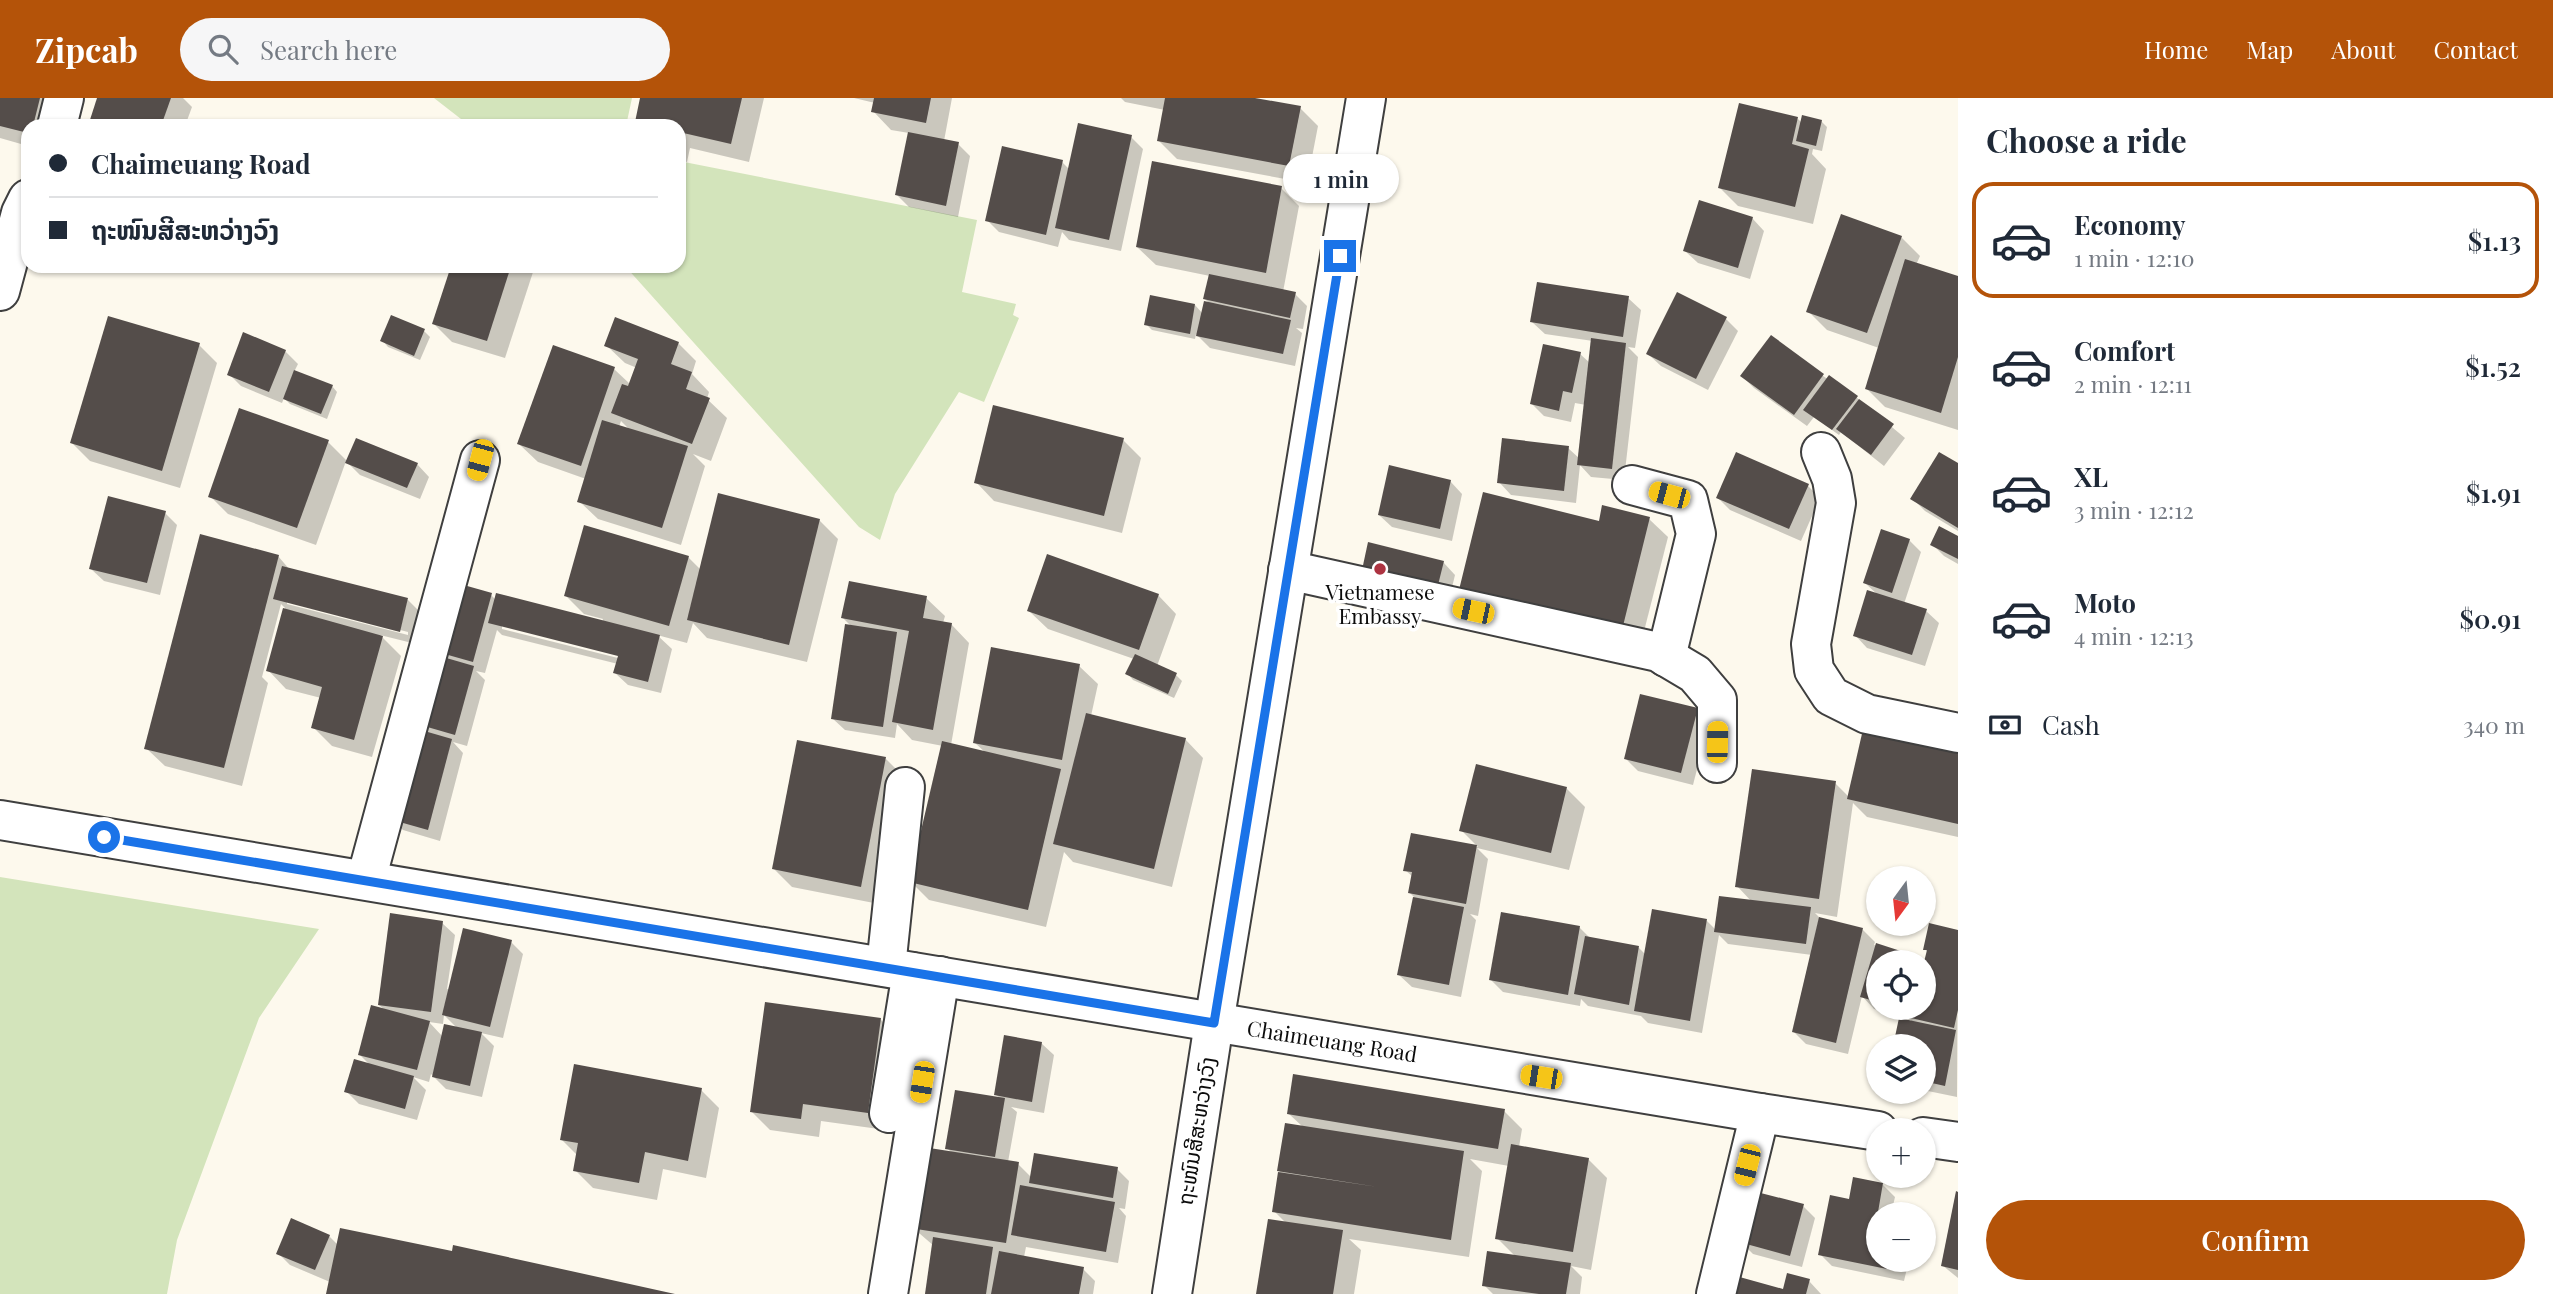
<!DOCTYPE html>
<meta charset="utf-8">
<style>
:root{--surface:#fff;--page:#f6f6f7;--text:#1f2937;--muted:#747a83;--line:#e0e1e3;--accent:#b45309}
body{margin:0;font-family:"Playfair Display","Noto Sans Lao",serif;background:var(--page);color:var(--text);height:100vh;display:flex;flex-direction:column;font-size:26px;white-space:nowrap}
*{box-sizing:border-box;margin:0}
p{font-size:23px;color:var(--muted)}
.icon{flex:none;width:38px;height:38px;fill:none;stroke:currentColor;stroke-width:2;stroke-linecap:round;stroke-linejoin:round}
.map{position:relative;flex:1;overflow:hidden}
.details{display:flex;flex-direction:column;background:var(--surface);width:595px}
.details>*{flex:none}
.hud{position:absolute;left:21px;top:21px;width:665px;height:154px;border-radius:21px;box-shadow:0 2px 5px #0004;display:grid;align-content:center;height:154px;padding:0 28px;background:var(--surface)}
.needle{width:46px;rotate:195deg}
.fabs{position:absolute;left:1866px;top:768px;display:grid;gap:14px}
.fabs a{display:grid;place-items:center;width:70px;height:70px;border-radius:50%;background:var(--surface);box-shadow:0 2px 5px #0004;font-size:35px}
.end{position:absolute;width:32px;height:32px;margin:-16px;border:9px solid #1a73e8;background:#fff;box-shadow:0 0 0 4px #fff}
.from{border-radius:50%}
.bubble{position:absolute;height:49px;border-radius:24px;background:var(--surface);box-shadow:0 2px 5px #0004;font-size:23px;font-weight:600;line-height:49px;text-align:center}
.car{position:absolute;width:21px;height:42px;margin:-21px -10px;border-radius:9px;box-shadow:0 0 5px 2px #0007;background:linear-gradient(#f5c518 24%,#345 0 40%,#f5c518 0 76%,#345 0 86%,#f5c518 0)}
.hud b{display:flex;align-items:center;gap:24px;height:66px;font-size:26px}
.hud b+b{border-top:2px solid var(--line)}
.hud i{width:18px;height:18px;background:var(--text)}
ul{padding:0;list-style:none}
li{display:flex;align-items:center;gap:21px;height:116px;margin:0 14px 10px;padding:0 14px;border:4px solid transparent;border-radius:21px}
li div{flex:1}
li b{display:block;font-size:26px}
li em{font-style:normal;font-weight:600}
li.selected{border-color:var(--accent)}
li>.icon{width:63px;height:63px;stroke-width:1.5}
h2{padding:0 28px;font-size:32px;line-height:84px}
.pay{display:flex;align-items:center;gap:18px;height:77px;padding:0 28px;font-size:26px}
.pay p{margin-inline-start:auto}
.button{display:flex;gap:14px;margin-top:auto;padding:14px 28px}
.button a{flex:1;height:80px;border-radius:42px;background:var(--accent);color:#fff;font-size:28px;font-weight:600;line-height:80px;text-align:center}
header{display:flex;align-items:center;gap:42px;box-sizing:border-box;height:98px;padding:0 35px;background:var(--accent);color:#fff}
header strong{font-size:33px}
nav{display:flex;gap:38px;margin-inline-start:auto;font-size:24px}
.search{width:490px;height:63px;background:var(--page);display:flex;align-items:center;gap:18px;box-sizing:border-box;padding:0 24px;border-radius:38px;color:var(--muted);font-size:26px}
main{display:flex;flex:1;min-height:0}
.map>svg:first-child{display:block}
</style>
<header>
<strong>Zipcab</strong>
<div class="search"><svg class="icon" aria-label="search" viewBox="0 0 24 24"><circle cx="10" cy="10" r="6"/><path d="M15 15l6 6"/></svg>Search here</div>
<nav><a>Home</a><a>Map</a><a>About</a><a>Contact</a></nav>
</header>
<main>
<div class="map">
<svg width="1958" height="1196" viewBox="0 0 1958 1196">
<rect width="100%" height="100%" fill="#fdf9ed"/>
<g fill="#d3e4bb">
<path d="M434 0H632L626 28H470Z"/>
<path d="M679 63 977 122 962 194 1016 206 1013 217 1019 220 984 304 959 294 895 396 880 442 859 429 625 168H679Z"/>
<path d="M0 779 319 831 259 920 177 1142 167 1196H0Z"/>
</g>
<g fill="#0003" fill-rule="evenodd">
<path d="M0 0H63L55 28H28V48L0 40Z"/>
<path d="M99 0H183L192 9 185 28H89Z"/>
<path d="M642 0H764L749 64 690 50 687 64 679 62V28H642L637 23Z"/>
<path d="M854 0H952L944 43 958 46 970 58 958 119 909 109 897 97 909 35 891 32 873 13 875 5Z"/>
<path d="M1121 0H1245L1300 10 1318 28 1307 85 1177 61 1159 43 1165 12 1125 4Z"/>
<path d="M1798 21 1802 25 1821 23 1827 29 1822 53 1813 51 1812 56 1826 71 1813 126 1738 108 1720 90Z"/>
<path d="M1131 39 1143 51 1121 153 1069 142 1062 134 1058 149 999 134 987 122 1062 64 1069 71Z"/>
<path d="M1281 90 1299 108 1283 194 1295 196 1307 208 1303 231 1296 230 1302 235 1295 268 1210 250 1196 236 1195 241 1152 232 1146 226 1195 207 1203 216 1211 207 1205 201 1210 178 1156 167 1137 149Z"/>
<path d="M1752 120 1764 133 1750 181 1698 165 1685 153Z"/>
<path d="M1901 139 1920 158 1916 167 1958 180V332L1885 309 1867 291 1879 250 1827 232 1808 213Z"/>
<path d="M344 168H360L358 174Z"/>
<path d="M452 168H535L505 260 452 244 434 226Z"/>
<path d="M1628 200 1641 212 1635 250 1628 249 1638 259 1624 382 1591 379 1580 367 1576 405 1511 397 1499 384 1568 350 1580 361 1586 307 1575 305 1571 324 1544 318 1532 306 1580 256 1590 265 1593 243 1545 236 1532 224Z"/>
<path d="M1726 221 1738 233 1708 292 1661 268 1648 256Z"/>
<path d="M424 233 430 239 420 262 388 249 383 243Z"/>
<path d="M678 245 696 263 692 276 709 294 707 301 727 320 711 363 693 356 705 368 681 447 598 421 579 403 586 381 538 364 519 346 554 250 614 271 631 287 637 270 625 265 606 247ZM621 323 631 333 619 329Z"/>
<path d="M199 247 217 265 180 390 90 363 72 345Z"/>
<path d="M285 253 298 266 294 274 332 288 337 294 327 321 290 306 284 300 282 305 241 288 229 276Z"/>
<path d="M1742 278H1823L1856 299 1905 340 1884 368 1841 334 1839 337 1814 319 1807 328 1754 290Z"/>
<path d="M1123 342 1141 360 1122 435 994 403 976 384Z"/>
<path d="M328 344 348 364 417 366 429 379 420 401 360 377 346 363 316 447 228 416 210 398Z"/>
<path d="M1958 367V433L1925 413 1913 401Z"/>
<path d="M1450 383 1462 396 1452 443 1392 429 1379 417Z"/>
<path d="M1808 388 1820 400 1801 443 1730 412 1718 400Z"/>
<path d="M165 415 177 427 160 497 104 483 91 471Z"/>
<path d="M1649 421 1668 439 1639 553 1478 513 1600 425Z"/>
<path d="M819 422 838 441 807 564 707 540 693 525 687 545 657 537 672 551 661 595 628 587 615 575 618 566 502 537 497 532 485 575 476 573 485 582 467 648 453 644 463 655 440 743 403 732 391 720 429 636 419 626 436 553 491 497 496 502 602 524 603 521 584 516 565 497 688 459 701 472ZM502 527 627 559 626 562 502 531Z"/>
<path d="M1958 440V466L1944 458 1932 446Z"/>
<path d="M1909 442 1921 454 1904 506 1926 513 1939 525 1925 568 1867 550 1855 537 1878 497 1865 485Z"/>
<path d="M1370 446 1443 464 1455 477 1449 502Z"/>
<path d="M278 458 290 472 408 502 420 514 412 545 380 537 401 558 372 659 332 648 313 629 321 600 286 591 268 572 285 510 281 506 262 579 268 585 242 688 165 668 146 650ZM287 503 408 534V537L287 506Z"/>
<path d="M1158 497 1176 516 1157 568 1176 577 1182 583 1174 600 1133 582 1128 576 1134 561 1048 531 1029 513Z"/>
<path d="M926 500 945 518 943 525 951 526 969 545 951 647 986 655 975 645 1079 568 1098 586 1091 618 1185 641 1203 660 1172 789 1073 764 1064 754 1046 829 929 802 911 784 943 648 912 642 897 626 895 640 845 632 832 620 852 529 843 520Z"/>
<path d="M1697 611 1709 624 1693 687 1638 673 1626 661Z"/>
<path d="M1958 649V739L1867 719 1853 705 1837 819 1815 815 1821 821 1862 831 1875 844 1874 847 1912 858 1919 864H1878V910H1923L1928 855 1925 851 1958 834 1957 999 1923 992V948H1895L1900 922 1910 925 1911 922 1874 911 1862 898 1848 956 1806 946 1794 934 1812 857 1728 846 1719 837 1702 935 1648 925 1641 918 1588 908 1581 901 1580 908 1503 894 1491 882 1579 829 1591 841 1639 850 1646 857 1707 823 1716 832 1752 804 1737 788 1835 685 1849 699Z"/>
<path d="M886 661 904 679 879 806 792 789 774 771Z"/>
<path d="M1566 690 1585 709 1569 772 1477 750 1488 761 1478 818 1470 816 1476 822 1461 899 1412 889 1399 877 1414 799 1410 795 1413 779 1405 772 1413 737 1478 749 1461 732Z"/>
<path d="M442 825 455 837 447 891 450 892 511 844 523 856 503 940 481 935 494 948 482 999 446 991 431 976 429 984 413 979 426 992 417 1022 359 1006 346 993 371 968 360 957 386 913 379 907ZM444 917 457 930 443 939 429 924 443 926Z"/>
<path d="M880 921 899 940 886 1032 821 1023 819 1039 770 1032 752 1014Z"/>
<path d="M1041 945 1054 957 1044 1015 1011 1009 1017 1014 1008 1064 1018 1066 1031 1079 1117 1071 1129 1083 1125 1111 1119 1110 1126 1118 1118 1165 1026 1149 1024 1159 1083 1171 1095 1183 1093 1196H927L934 1148 912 1129 952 1055 947 1050 1001 1001 995 996Z"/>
<path d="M701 992 719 1010 706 1080 663 1071 657 1102 593 1090 575 1072 578 1058 562 1042Z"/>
<path d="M1504 1013 1522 1031 1519 1049 1588 1061 1607 1080 1591 1172 1571 1168 1582 1179 1580 1196H1493L1484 1187 1516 1159 1497 1140 1509 1068 1470 1061 1482 1073 1469 1159 1349 1141 1361 1152 1354 1196H1258L1286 1125 1274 1113 1286 1027 1303 1029 1289 1016Z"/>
<path d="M1883 1087 1895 1099 1891 1116H1878V1162H1909L1904 1183 1832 1168 1820 1156 1850 1104Z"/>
<path d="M1958 1095V1180L1942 1167Z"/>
<path d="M1803 1108 1815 1120 1802 1169 1753 1156 1741 1144Z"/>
<path d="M329 1138 338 1147 672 1196H327L330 1184 290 1167 278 1155Z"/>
<path d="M1809 1183 1821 1196H1733L1784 1193Z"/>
</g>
<g fill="#544d4a">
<path d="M0 0H40L33 28H28V35L0 28Z"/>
<path d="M97 0H171L161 28H88Z"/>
<path d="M640 0H742L731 46 679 34V28H653L635 24Z"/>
<path d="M874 0H931L926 25 871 14Z"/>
<path d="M1165 0H1255L1301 8 1289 68 1157 43Z"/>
<path d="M1739 5 1798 19 1792 46 1809 51 1795 109 1718 90Z"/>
<path d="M1802 17 1822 22 1816 48 1796 43Z"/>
<path d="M1078 25 1132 37 1109 142 1055 130Z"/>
<path d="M908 34 959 44 946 108 895 97Z"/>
<path d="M679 40 685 42 680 63H679Z"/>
<path d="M1002 48 1063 62 1046 137 985 123Z"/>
<path d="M1152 63 1282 88 1266 175 1136 149Z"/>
<path d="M1699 102 1753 119 1738 170 1683 153Z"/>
<path d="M1841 116 1902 138 1867 235 1806 214Z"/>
<path d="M1905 161 1958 178V259L1941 315 1865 291Z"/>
<path d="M451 168H511L487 243 432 226Z"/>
<path d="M1209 176 1296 194 1290 220 1203 201Z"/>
<path d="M1537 184 1629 198 1623 239 1530 224Z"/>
<path d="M1677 194 1727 219 1696 281 1646 256Z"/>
<path d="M1150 197 1195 206 1190 236 1144 227Z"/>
<path d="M1204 203 1291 222 1283 256 1196 238Z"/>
<path d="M391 217 425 231 414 258 380 243Z"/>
<path d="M108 218 200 245 162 373 70 345Z"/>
<path d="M615 219 679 244 671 266 692 274 686 291 710 300 692 346 611 315 622 286 628 288 638 261 604 248Z"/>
<path d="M243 234 286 252 269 294 227 277Z"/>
<path d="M1771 237 1824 276 1794 317 1740 278Z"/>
<path d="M1591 240 1626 245 1612 371 1577 367Z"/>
<path d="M1543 246 1581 254 1572 295 1563 293 1559 313 1530 306Z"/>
<path d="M553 247 615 269 581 368 517 346Z"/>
<path d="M294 272 333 287 321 316 283 301Z"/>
<path d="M1829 277 1858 298 1832 332 1803 312Z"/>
<path d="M1859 301 1894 326 1871 357 1836 331Z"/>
<path d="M993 307 1124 340 1104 418 974 385Z"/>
<path d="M239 310 329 342 297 430 208 399Z"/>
<path d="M602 322 688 348 662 430 577 404Z"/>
<path d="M356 340 418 365 407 390 345 365Z"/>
<path d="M1502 340 1569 348 1564 393 1497 385Z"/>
<path d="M1736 354 1809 386 1789 431 1716 400Z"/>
<path d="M1939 354 1958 365V430L1910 401Z"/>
<path d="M1389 367 1451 382 1440 431 1378 417Z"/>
<path d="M1483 394 1599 423 1602 407 1650 419 1621 536 1458 496Z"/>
<path d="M718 395 820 421 789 547 687 522Z"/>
<path d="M108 398 166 413 147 485 89 471Z"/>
<path d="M584 427 689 458 669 528 564 498Z"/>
<path d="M1939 428 1958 438V461L1930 447Z"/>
<path d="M1881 431 1910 441 1892 495 1863 485Z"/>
<path d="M200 436 279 457 224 670 144 651Z"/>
<path d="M1368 444 1444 463 1437 491 1362 472Z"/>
<path d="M1047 456 1159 496 1139 552 1027 513Z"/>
<path d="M282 468 408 500 400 534 273 501Z"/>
<path d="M849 483 927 498 923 520 952 525 933 632 892 624 909 533 841 520Z"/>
<path d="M453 484 492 495 473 564 434 553Z"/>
<path d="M1867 492 1927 511 1912 557 1853 538Z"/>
<path d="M496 495 660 537 648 584 613 575 618 558 488 525Z"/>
<path d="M283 510 383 538 354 642 311 630 322 589 266 573Z"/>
<path d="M845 526 897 534 883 629 831 621Z"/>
<path d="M991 549 1080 566 1062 662 973 645Z"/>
<path d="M1135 556 1177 575 1168 596 1125 576Z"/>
<path d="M436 557 474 568 455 637 417 626Z"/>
<path d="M1640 596 1698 610 1681 675 1624 661Z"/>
<path d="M1086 615 1186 640 1154 771 1053 746Z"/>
<path d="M1864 627 1958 647V726L1847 701Z"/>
<path d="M414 630 452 641 428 732 389 721Z"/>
<path d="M797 642 886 659 861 789 772 771Z"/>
<path d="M942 643 1061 671 1028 812 909 784Z"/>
<path d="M1476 666 1567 689 1551 755 1459 733Z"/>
<path d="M1752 671 1836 683 1819 801 1735 789Z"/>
<path d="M1411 735 1477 747 1466 806 1408 795 1412 774 1403 773Z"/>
<path d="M1719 798 1811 809 1806 846 1714 834Z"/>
<path d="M1413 799 1464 809 1449 887 1397 877Z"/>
<path d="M1652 811 1707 821 1690 923 1634 913Z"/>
<path d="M1501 814 1580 828 1568 897 1489 882Z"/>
<path d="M390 815 443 823 431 914 378 907Z"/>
<path d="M1819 819 1863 830 1836 945 1792 934Z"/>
<path d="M1929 825 1958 832V912L1954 930 1898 917 1900 910H1923V868L1927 852H1923Z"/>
<path d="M463 830 512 842 490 929 442 917Z"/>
<path d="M1585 838 1639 848 1629 907 1574 896Z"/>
<path d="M1876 845 1913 857 1911 864H1878V904L1860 899Z"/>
<path d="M765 904 881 920 868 1015 803 1006 801 1021 750 1014Z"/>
<path d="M371 907 430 923 417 972 358 957Z"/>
<path d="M1899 920 1956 932 1945 988 1923 983V948H1893Z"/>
<path d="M444 926 482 934 470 988 432 979Z"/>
<path d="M1004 937 1042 944 1032 1004 994 997Z"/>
<path d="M354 961 414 978 405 1011 344 994Z"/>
<path d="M574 966 702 990 688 1063 645 1054 639 1085 573 1073 578 1045 560 1042Z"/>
<path d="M1293 976 1505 1011 1498 1051 1287 1016Z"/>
<path d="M955 992 1005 1000 995 1059 945 1051Z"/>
<path d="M1285 1025 1464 1053 1451 1142 1272 1114 1278 1074 1378 1089 1277 1073Z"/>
<path d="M1511 1046 1589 1060 1573 1154 1495 1141Z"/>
<path d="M923 1049 1019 1064 1006 1145 910 1130Z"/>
<path d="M1034 1055 1118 1069 1113 1100 1029 1085Z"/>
<path d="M1853 1079 1883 1085 1878 1114 1886 1115 1878 1116V1162H1894L1892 1172 1818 1157 1830 1097 1849 1101Z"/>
<path d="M1020 1087 1115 1104 1106 1154 1011 1137Z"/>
<path d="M1753 1093 1804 1106 1790 1158 1739 1144Z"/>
<path d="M1956 1093 1958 1094V1172L1941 1168Z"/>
<path d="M291 1120 330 1137 315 1172 276 1156Z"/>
<path d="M1268 1121 1343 1132 1333 1196H1256Z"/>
<path d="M340 1130 452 1153 453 1147 675 1196H326Z"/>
<path d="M933 1139 993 1149 986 1196H925Z"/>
<path d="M999 1153 1084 1169 1079 1196H991Z"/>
<path d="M1487 1153 1571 1165 1566 1196H1539L1482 1188Z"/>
<path d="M1787 1175 1810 1181 1806 1196H1731L1736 1178 1783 1191Z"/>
</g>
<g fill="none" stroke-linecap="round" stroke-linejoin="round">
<defs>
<g id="minor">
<path d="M57 28 64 0"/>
<path d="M0 193 21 115 28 101"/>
<path d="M1821 354 1832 381 1836 405 1811 546 1814 572 1831 598 1867 616 1958 635"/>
<path d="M1632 387 1688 402 1696 436 1666 559"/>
<path d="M1288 472 1658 554 1695 576 1717 602V665"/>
<path d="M0 722 1760 1015 1878 1033"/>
<path d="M366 782 480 362"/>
<path d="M886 869 905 689"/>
<path d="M889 1015 912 874"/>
<path d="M1923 1039 1958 1044"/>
<path d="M888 1196 940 878"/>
<path d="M1172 1196 1214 925 1366 0"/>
<path d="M1716 1196 1760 1015"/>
</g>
</defs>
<use href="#minor" stroke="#3f3f3f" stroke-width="42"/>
<use href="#minor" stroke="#fff" stroke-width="38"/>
</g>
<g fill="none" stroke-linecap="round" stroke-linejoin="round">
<path stroke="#1a73e8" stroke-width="9" d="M104 739 1214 925 1340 158"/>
</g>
<circle fill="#ad3341" stroke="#fff" stroke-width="2.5" cx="1380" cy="471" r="7"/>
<g text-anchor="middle" stroke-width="7" stroke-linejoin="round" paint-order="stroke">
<g font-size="21" fill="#0c0c0c" stroke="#fff">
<text x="1380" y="502">Vietnamese<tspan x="1380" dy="24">Embassy</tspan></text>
</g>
<g font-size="21" fill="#0c0c0c" stroke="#fff">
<text transform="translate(1332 944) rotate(9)" y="7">Chaimeuang Road</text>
<text transform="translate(1197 1033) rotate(-81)" y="7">ຖະໜົນສີສະຫວ່າງວົງ</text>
</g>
</g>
</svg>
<div class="fabs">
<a><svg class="needle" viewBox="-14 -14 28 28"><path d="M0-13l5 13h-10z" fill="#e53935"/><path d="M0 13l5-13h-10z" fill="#747a83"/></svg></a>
<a><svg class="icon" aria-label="locate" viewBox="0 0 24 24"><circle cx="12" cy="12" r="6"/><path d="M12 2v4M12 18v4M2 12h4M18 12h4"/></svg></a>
<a><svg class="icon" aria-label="layers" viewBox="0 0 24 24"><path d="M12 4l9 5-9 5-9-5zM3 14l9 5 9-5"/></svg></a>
<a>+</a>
<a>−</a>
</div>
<i class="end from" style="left:104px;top:739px"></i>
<i class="end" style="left:1340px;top:158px"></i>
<div class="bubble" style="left:1283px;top:56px;width:116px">1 min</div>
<i class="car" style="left:480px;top:362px;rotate:195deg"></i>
<i class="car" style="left:1669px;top:397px;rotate:285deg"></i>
<i class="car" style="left:1473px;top:513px;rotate:282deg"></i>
<i class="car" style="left:1717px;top:644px;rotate:1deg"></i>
<i class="car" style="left:1541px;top:979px;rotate:279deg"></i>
<i class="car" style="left:922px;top:984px;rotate:189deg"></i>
<i class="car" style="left:1747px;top:1067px;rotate:194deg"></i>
<div class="hud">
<b><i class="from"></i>Chaimeuang Road</b>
<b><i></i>ຖະໜົນສີສະຫວ່າງວົງ</b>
</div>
</div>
<section class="details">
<h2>Choose a ride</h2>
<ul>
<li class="selected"><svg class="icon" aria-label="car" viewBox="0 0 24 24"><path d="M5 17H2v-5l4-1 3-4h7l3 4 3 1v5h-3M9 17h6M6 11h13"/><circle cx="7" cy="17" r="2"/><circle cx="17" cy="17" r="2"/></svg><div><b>Economy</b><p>1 min · 12:10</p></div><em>$1.13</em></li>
<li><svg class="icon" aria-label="car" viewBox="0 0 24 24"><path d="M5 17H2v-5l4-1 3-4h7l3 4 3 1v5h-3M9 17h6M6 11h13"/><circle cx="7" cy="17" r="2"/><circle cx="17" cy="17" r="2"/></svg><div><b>Comfort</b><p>2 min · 12:11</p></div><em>$1.52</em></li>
<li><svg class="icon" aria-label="car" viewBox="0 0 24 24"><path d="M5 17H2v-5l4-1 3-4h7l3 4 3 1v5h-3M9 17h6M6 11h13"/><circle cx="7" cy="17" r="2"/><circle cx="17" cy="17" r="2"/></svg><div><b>XL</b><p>3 min · 12:12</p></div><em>$1.91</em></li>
<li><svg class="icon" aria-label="car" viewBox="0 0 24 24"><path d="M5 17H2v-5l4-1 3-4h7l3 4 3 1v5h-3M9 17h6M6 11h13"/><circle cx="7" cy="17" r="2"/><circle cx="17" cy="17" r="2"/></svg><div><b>Moto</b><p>4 min · 12:13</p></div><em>$0.91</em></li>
</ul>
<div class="pay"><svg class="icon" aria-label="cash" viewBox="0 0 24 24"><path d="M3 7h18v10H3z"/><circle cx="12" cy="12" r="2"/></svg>Cash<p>340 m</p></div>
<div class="button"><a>Confirm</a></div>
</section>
</main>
